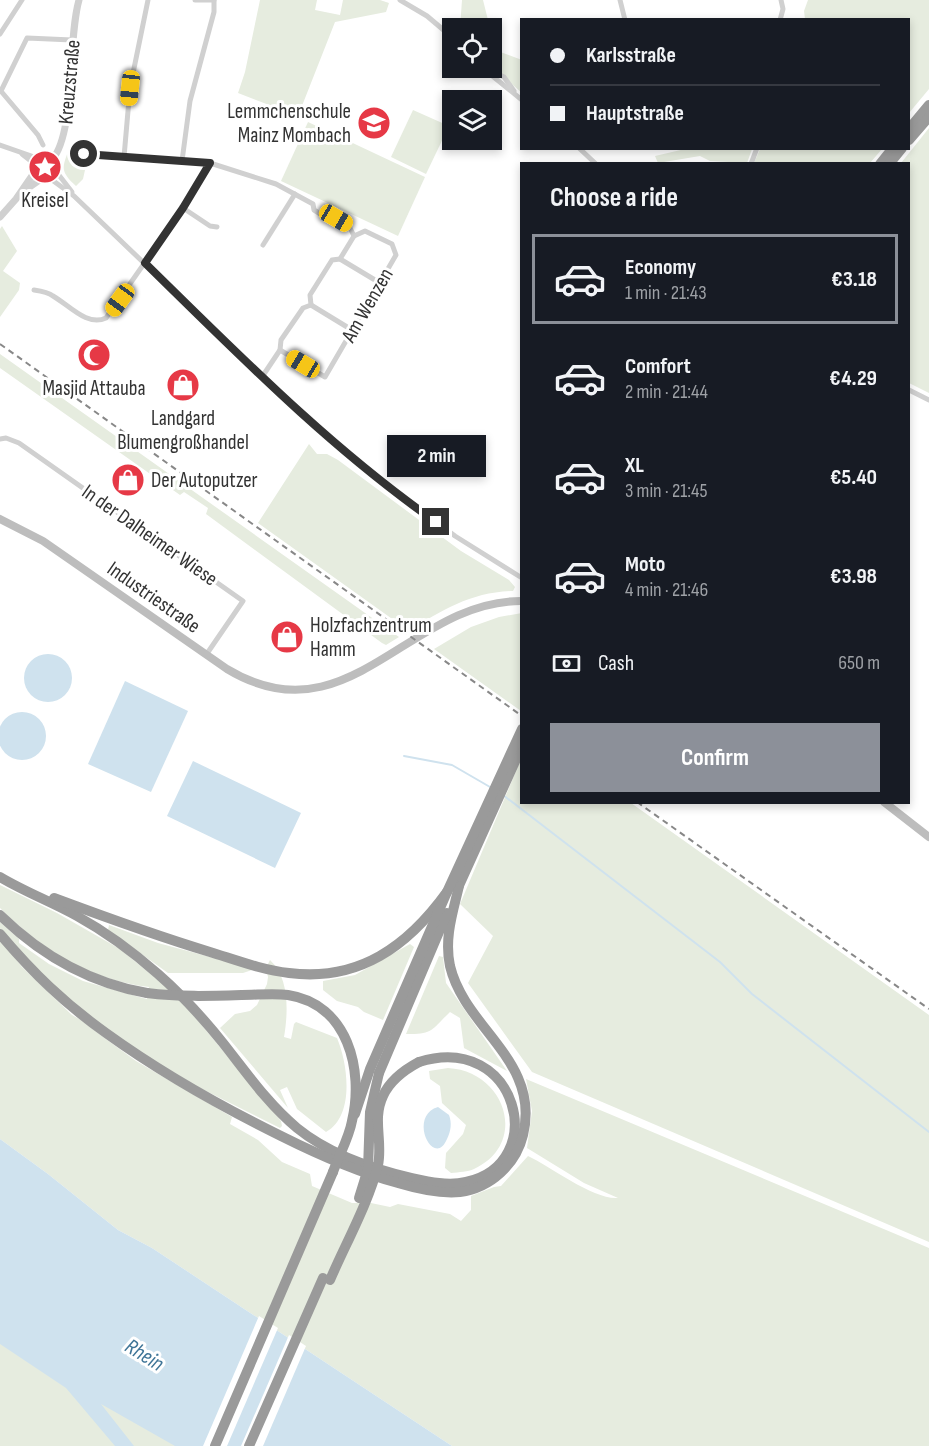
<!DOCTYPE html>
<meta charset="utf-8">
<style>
:root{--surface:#171b24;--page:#20242c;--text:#f1f3f6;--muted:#9ea1a6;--line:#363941;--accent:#8c9099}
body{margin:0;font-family:"Sofia Sans Condensed",sans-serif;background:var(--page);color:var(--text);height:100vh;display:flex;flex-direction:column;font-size:22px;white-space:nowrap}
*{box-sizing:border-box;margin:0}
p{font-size:20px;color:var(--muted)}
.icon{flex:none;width:33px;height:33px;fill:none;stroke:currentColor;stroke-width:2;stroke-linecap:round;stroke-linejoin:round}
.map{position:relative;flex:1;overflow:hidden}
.details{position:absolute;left:520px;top:162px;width:390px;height:642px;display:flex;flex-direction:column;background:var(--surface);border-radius:0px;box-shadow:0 3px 9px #0003}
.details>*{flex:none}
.banner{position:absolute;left:520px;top:18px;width:390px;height:132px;border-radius:0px;box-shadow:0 3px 9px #0003;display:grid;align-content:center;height:132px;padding:0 30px;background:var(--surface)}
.fabs{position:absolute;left:442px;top:18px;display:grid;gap:12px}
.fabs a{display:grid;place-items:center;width:60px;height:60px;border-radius:0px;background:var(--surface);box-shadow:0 3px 9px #0003;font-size:30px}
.end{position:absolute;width:27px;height:27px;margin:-14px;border:8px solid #333;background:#fff;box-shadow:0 0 0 3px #fff}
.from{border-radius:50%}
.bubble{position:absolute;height:42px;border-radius:0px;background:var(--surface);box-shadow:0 3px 9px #0003;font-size:20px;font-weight:700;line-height:42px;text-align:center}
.car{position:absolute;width:18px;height:36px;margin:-18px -9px;border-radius:8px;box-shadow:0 0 4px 2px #0007;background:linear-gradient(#f5c518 24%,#345 0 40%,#f5c518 0 76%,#345 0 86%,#f5c518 0)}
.banner b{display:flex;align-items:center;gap:21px;height:57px;font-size:22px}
.banner b+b{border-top:2px solid var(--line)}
.banner i{width:15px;height:15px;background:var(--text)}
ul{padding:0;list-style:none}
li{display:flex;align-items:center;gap:18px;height:90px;margin:0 12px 9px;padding:0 18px;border:3px solid transparent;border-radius:0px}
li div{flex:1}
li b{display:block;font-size:22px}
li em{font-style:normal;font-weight:700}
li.on{border-color:var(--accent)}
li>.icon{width:54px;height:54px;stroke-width:1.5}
h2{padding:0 30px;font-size:27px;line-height:72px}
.pay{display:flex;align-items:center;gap:15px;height:66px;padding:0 30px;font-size:22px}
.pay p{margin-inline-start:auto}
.action{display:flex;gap:12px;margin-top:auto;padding:12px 30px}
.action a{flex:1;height:69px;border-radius:0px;background:var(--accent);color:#fff;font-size:24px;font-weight:700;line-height:69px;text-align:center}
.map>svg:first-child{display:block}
</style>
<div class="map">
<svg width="929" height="1446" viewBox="0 0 929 1446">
<rect width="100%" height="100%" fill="#fff"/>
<g fill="#e6ecdf">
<path d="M260 0H317L315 10 340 15 343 0H380L389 3 386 12 335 22 298 116 238 93 245 72Z"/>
<path d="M462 0H483L490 28H460Z"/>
<path d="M808 0H929V89L909 113V20L805 19 804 11Z"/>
<path d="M492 39 495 50 522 60V93L492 67Z"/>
<path d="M413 110 449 126 426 174 391 157Z"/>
<path d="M308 122 425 177 398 236 281 181Z"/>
<path d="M929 128V393L909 383V164L901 163Z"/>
<path d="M69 149H76L75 160 87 161 83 179 76 186C60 171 62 168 69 149Z"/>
<path d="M685 149V148L752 149 747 163 710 161 700 156 658 163 655 156Z"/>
<path d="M760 149V148L882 149 870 163H754Z"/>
<path d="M2 226 17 251 3 271 20 283 19 290 0 317V229Z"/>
<path d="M0 354 399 637 386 645 382 643 206 514 208 508 184 492 180 495 0 368Z"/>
<path d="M309 444 317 454H327L338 460 461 551 509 580 515 587 513 591C472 592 442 610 409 631L258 523Z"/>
<path d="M522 613V709L521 711 434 649 471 627 499 617Z"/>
<path d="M522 757V802L631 803 929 1015V1242L532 1072 468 983 493 936 460 904Z"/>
<path d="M0 885 57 913 120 949 165 986 185 1005 281 1121 282 1126 280 1128 198 1087 117 1038 46 981 0 930V922L19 939V943L49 964 83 981 143 998 147 999 149 987C90 980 42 950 0 908Z"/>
<path d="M109 925 158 943 255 969 243 973H168L108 930Z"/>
<path d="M0 938 22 967 72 1015 81 1020 99 1034 136 1061 232 1117 230 1124 258 1140 282 1162 310 1174 312 1186 352 1203H371L390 1207 398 1204 450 1214 461 1221 471 1210V1196L494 1187 501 1186 528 1156C551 1167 594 1200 618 1198L584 1183 527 1148 532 1111 526 1079 929 1248V1446H452L152 1248 118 1230 48 1174 0 1139Z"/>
<path d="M410 944 414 947 383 1020 364 1012 358 1007 337 1001 323 990V981L355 975Z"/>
<path d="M439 956 443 957 446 983 507 1071 464 1048 460 1018 450 1012C432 1029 433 1035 406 1034Z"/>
<path d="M270 960C290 978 288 1014 284 1037L291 1039 294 1024 296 1022 337 1038C348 1064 355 1116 326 1132L297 1109 287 1087 280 1090 288 1108 220 1028 235 1014 250 1011 257 1005 267 984 268 977 266 968Z"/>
<path d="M448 1068C506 1071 529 1144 474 1169 468 1172 459 1172 451 1173L445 1168 446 1153 463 1134 466 1125 442 1103 440 1086 430 1079 429 1071Z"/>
<path d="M0 1342 300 1446H0Z"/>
</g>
<g fill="#cfe2ee">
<circle cx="48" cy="678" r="24"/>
<path d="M125 681 188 711 151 792 88 764Z"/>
<circle cx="22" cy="736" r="24"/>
<path d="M193 761 301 813 275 868 167 816Z"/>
<path d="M438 1107 449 1115C452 1123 451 1131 447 1139 434 1170 407 1116 438 1107Z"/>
<path d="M0 1139 48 1174 118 1230 152 1248 452 1446H175L101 1404 134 1446H115L66 1388 0 1344Z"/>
</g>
<g fill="#fff">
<path d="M259 1316 278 1328 227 1446H203Z"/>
<path d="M289 1335 306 1346 263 1446H241Z"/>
</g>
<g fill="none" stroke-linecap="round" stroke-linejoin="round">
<g stroke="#cfe2ee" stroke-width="2">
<path d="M404 756 452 765 490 787"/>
<path d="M503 795 720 962 752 994 929 1132"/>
</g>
<g stroke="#d0d0d0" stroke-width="5">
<path d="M195 0H214"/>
<path d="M400 0 427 16 453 38"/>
<path d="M620 0 625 20"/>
<path d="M780 20 783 9 781 0"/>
<path d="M0 34 22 0"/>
<path d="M486 68 490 74 522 100"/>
<path d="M487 69 504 77 514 91"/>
<path d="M0 90 38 135 43 145"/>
<path d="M1 91 27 38 72 40"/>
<path d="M0 145 40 159"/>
<path d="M579 148 596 164"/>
<path d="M22 154 36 165"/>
<path d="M84 154 210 163 276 184 313 204 314 210 327 218H336L349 226 354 236 365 231 392 244 396 255 325 377 280 350"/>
<path d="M124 157 130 88 148 0"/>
<path d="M182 161 190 101 214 12V0"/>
<path d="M751 164 757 148"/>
<path d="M55 170 72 192"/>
<path d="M48 177 74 196 289 402 354 460 455 536 522 578"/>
<path d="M183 208 210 226 217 227"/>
<path d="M263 245 295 194"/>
<path d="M340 259 380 283"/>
<path d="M34 290C41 291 48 292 53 296 69 305 87 327 106 318L183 208 210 163"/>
<path d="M311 305 352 330"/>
<path d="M262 377 280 350 281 340 303 308 311 305 310 295 332 260 340 259 354 236"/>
<path d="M909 390 929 400"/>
<path d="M0 439 6 438 19 443 243 601 206 655"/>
</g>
<g stroke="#d0d0d0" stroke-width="7">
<circle cx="45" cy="167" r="10"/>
<path d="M52 160C76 132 67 42 79 0"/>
<path d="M24 191 44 177"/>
<path d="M0 217 16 199 36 170"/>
</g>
<g stroke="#bdbdbd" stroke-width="8">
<path d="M0 519 43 541 227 669C348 742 409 600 522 601"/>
<path d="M884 802 929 837"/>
</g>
<g stroke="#9a9a9a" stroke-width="10">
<path d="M909 129 929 105"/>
<path d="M909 140 929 117"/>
<path d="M880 164 892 149"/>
<path d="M889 164 902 148"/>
<path d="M0 877C25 892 52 902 77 916 106 932 133 952 158 974 182 995 203 1018 223 1043 246 1072 268 1104 297 1128 329 1154 373 1169 412 1178 430 1182 448 1186 466 1182 551 1164 518 1031 419 1062"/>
<path d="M457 890 522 746"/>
<path d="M54 898C105 917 157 936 210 952 236 960 262 970 289 973 359 982 408 946 447 892"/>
<path d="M0 915C41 955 90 983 147 993"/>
<path d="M0 934C33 973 64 1003 106 1033 160 1072 220 1106 281 1136 319 1155 357 1172 398 1183 418 1189 440 1194 460 1192 491 1188 516 1164 523 1135 541 1061 465 1029 450 966 444 938 453 912 459 886"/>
<path d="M379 1073 447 913"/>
<path d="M355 1114 370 1069 447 892 522 729"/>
<path d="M215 1446 333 1172"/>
<path d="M249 1446 323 1278"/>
</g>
<g stroke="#888" stroke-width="2" stroke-dasharray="6 4.5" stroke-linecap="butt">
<path d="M0 344 522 716"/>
<path d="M637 802 929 1009"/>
</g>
<g stroke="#9a9a9a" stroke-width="10">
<path d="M147 993C179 997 210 996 242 995 257 995 273 993 288 995 348 1004 364 1070 352 1121 349 1138 339 1155 333 1172"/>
<path d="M359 1198 368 1169 370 1112 379 1073"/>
<path d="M330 1280C345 1245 369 1202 378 1165 383 1142 372 1119 383 1096 390 1080 404 1070 419 1062"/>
</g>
</g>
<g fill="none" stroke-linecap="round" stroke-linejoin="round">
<path stroke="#333" stroke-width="8" d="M84 154 210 163 183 208 145 263C238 354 329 447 436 522"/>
</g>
<defs>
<symbol id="school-disc" viewBox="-11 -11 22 22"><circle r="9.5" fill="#e63946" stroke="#fff"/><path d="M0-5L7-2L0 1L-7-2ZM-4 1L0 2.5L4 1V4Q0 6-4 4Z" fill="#fff"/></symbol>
<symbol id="sight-disc" viewBox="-11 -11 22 22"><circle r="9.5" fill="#e63946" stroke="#fff"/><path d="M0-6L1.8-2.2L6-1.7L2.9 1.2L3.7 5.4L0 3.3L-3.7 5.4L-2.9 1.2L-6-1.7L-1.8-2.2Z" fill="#fff"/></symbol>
<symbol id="mosque-disc" viewBox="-11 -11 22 22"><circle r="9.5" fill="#e63946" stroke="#fff"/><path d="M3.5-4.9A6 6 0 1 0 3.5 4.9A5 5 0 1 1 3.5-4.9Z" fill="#fff"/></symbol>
<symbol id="shop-disc" viewBox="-11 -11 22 22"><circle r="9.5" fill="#e63946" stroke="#fff"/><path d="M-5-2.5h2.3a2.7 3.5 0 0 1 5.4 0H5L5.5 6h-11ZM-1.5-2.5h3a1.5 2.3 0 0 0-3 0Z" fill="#fff"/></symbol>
</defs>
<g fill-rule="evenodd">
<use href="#school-disc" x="355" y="104" width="38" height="38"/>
<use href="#sight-disc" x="26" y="148" width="38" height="38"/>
<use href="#mosque-disc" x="75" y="336" width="38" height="38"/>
<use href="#shop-disc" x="164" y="366" width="38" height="38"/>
<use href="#shop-disc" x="109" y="461" width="38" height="38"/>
<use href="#shop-disc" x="268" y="618" width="38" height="38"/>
</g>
<g text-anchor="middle" stroke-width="6" stroke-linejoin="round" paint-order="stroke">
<g font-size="21" fill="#333" stroke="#fff">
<text transform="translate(69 82) rotate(-85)" y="7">Kreuzstraße</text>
<text transform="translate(367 305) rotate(-60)" y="7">Am Wenzen</text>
<text transform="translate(150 535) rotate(35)" y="7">In der Dalheimer Wiese</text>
<text transform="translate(154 597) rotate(35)" y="7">Industriestraße</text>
</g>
<g font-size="21" fill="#333" stroke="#fff">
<text x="351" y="118" text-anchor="end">Lemmchenschule<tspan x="351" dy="24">Mainz Mombach</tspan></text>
<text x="45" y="207">Kreisel</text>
<text x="94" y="395">Masjid Attauba</text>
<text x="183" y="425">Landgard<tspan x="183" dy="24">Blumengroßhandel</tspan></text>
<text x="151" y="487" text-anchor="start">Der Autoputzer</text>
<text x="310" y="632" text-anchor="start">Holzfachzentrum<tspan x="310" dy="24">Hamm</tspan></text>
</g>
<g font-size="22" font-style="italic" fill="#3f7597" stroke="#fff">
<text transform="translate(145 1354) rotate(32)" y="8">Rhein</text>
</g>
</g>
</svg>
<div class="fabs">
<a><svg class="icon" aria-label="locate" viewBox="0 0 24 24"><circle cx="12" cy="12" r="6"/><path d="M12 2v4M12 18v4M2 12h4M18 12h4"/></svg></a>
<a><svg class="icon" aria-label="layers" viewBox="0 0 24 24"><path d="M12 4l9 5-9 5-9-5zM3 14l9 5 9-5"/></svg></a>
</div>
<i class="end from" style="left:84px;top:154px"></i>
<i class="end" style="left:436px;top:522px"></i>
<div class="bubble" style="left:387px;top:435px;width:99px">2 min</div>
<i class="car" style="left:130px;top:88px;rotate:186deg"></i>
<i class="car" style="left:336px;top:218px;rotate:120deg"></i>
<i class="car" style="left:120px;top:300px;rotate:216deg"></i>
<i class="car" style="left:303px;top:364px;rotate:301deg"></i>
<div class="banner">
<b><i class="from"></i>Karlsstraße</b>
<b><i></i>Hauptstraße</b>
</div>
<section class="details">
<h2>Choose a ride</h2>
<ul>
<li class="on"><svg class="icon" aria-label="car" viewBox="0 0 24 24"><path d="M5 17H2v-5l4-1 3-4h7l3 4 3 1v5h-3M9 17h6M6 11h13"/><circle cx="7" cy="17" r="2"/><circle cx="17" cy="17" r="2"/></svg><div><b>Economy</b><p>1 min · 21:43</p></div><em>€3.18</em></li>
<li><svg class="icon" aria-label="car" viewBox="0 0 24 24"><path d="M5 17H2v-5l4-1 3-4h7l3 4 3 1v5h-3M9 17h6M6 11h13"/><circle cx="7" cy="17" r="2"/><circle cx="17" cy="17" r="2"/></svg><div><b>Comfort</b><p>2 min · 21:44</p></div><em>€4.29</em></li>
<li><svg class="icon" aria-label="car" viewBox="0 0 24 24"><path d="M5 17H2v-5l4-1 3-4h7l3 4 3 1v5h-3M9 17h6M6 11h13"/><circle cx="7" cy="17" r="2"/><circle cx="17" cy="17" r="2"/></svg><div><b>XL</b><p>3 min · 21:45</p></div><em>€5.40</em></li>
<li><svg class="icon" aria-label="car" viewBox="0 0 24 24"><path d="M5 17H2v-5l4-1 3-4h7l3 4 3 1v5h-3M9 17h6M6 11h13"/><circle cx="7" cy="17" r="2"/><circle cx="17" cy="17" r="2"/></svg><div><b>Moto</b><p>4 min · 21:46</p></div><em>€3.98</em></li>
</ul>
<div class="pay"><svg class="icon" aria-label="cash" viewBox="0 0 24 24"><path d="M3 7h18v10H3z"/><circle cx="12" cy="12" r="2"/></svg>Cash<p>650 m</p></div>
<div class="action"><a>Confirm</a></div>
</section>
</div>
